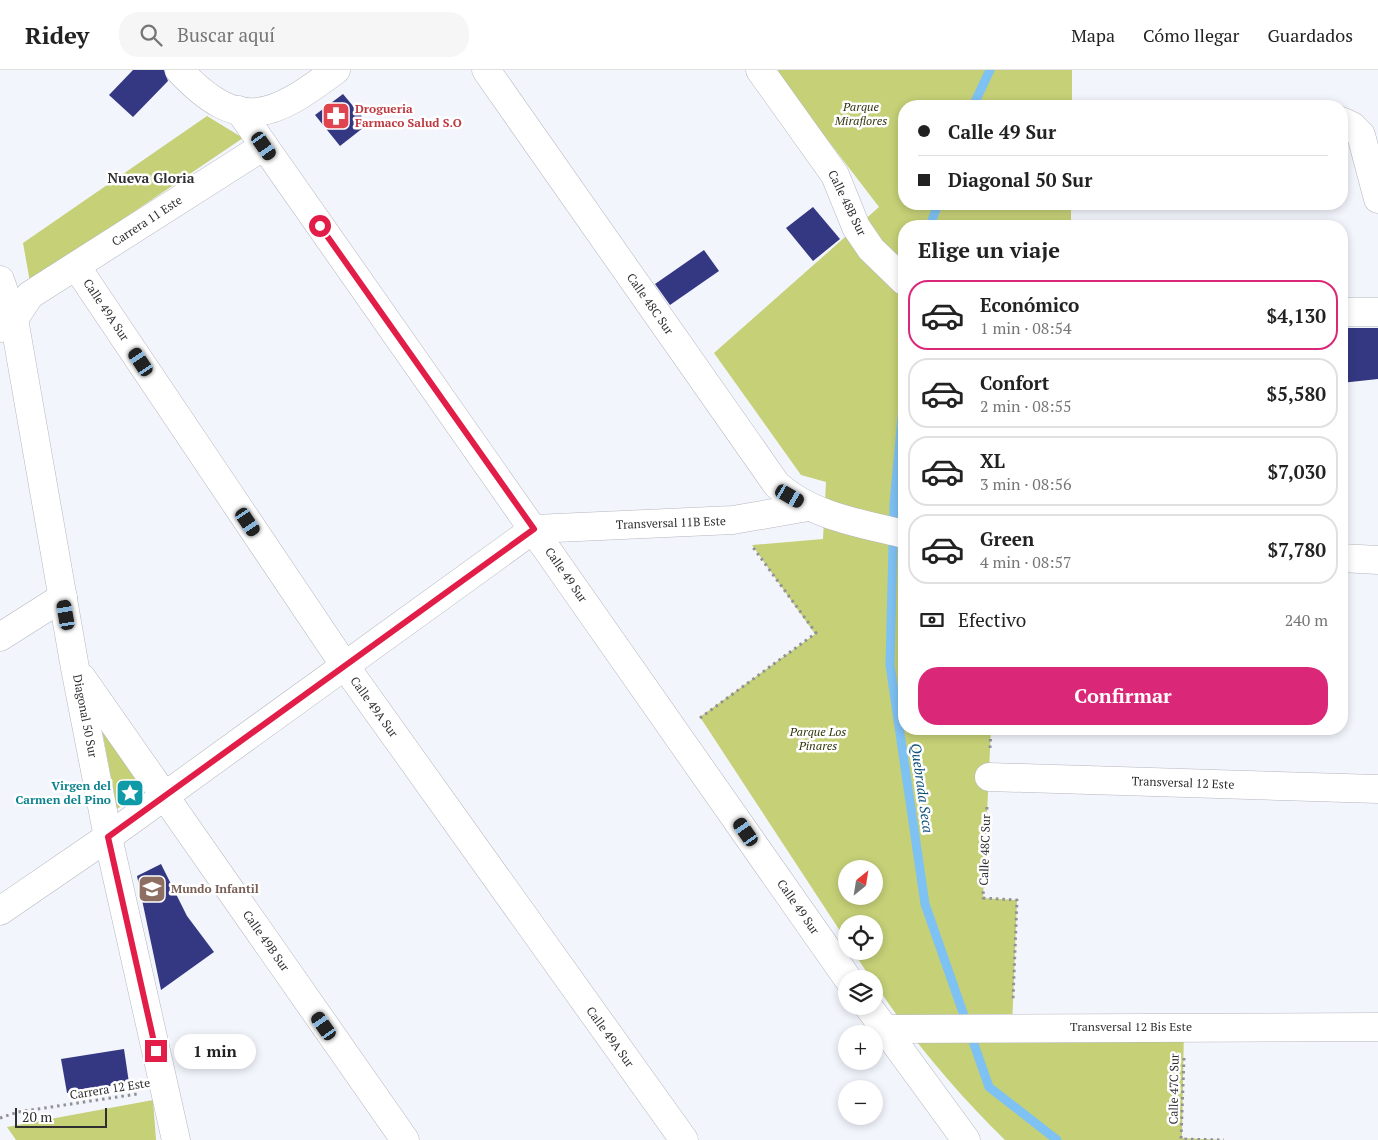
<!DOCTYPE html>
<html lang="es">
<meta charset="utf-8">
<style>
:root{--surface:#fff;--page:#f6f6f6;--text:#222;--muted:#767676;--line:#e0e0e0;--accent:#db2777}
body{margin:0;font-family:"PT Serif",serif;background:var(--page);color:var(--text);height:100vh;display:flex;flex-direction:column;font-size:19px;white-space:nowrap}
*{box-sizing:border-box;margin:0}
p{font-size:16px;color:var(--muted)}
.icon{flex:none;width:28px;height:28px;fill:none;stroke:currentColor;stroke-width:2;stroke-linecap:round;stroke-linejoin:round}
.map{position:relative;flex:1;overflow:hidden}
.panel{position:absolute;left:898px;top:150px;width:450px;height:515px;display:flex;flex-direction:column;background:var(--surface);border-radius:20px;box-shadow:0 2px 8px #0003}
.panel>*{flex:none}
.banner{position:absolute;left:898px;top:30px;width:450px;height:110px;border-radius:20px;box-shadow:0 2px 8px #0003;display:grid;align-content:center;height:110px;padding:0 20px;background:var(--surface)}
.needle{width:32px;rotate:30deg}
.fabs{position:absolute;left:838px;top:790px;display:grid;gap:10px}
.fabs a{display:grid;place-items:center;width:45px;height:45px;border-radius:50%;background:var(--surface);box-shadow:0 2px 8px #0003;font-size:25px}
.scale{position:absolute;left:15px;bottom:12px;width:92px;box-sizing:border-box;padding-left:5px;border:2px solid #2f2f32;border-top:0;font-size:14px;line-height:18px;white-space:nowrap;color:#2f2f32;-webkit-text-stroke:4px #fff;paint-order:stroke}
.end{position:absolute;width:22px;height:22px;margin:-11px;border:6px solid #e11d48;background:#fff;box-shadow:0 0 0 2px #fff}
.from{border-radius:50%}
.bubble{position:absolute;height:35px;border-radius:18px;background:var(--surface);box-shadow:0 2px 8px #0003;font-size:16px;font-weight:600;line-height:35px;text-align:center}
.car{position:absolute;width:15px;height:30px;margin:-15px -8px;border-radius:6px;box-shadow:0 0 4px 1px #0007;background:linear-gradient(#222 24%,#8ab4d8 0 40%,#222 0 76%,#8ab4d8 0 86%,#222 0)}
.banner b{display:flex;align-items:center;gap:18px;height:48px;font-size:19px}
.banner b+b{border-top:1px solid var(--line)}
.banner i{width:12px;height:12px;background:var(--text)}
ul{padding:0;list-style:none}
li{display:flex;align-items:center;gap:15px;height:70px;margin:0 10px 8px;padding:0 10px;border:2px solid var(--line);border-radius:20px}
li div{flex:1}
li b{display:block;font-size:19px}
li em{font-style:normal;font-weight:600}
li.on{border-color:var(--accent)}
li>.icon{width:45px;height:45px;stroke-width:1.5}
h2{padding:0 20px;font-size:22px;line-height:60px}
.pay{display:flex;align-items:center;gap:12px;height:55px;padding:0 20px;font-size:19px}
.pay p{margin-inline-start:auto}
.button{display:flex;gap:10px;margin-top:auto;padding:10px 20px}
.button a{flex:1;height:58px;border-radius:20px;background:var(--accent);color:#fff;font-size:20px;font-weight:600;line-height:58px;text-align:center}
header{display:flex;align-items:center;gap:30px;box-sizing:border-box;height:70px;padding:0 25px;background:var(--surface);border-bottom:1px solid var(--line)}
header strong{font-size:24px}
nav{display:flex;gap:28px;margin-inline-start:auto;font-size:18px}
.search{width:350px;height:45px;background:var(--page);display:flex;align-items:center;gap:12px;box-sizing:border-box;padding:0 18px;border-radius:20px;color:var(--muted);font-size:19px}
.map>svg:first-child{display:block}
</style>
<header>
<strong>Ridey</strong>
<div class="search"><svg class="icon" aria-label="search" viewBox="0 0 24 24"><circle cx="10" cy="10" r="6"/><path d="M15 15l6 6"/></svg>Buscar aquí</div>
<nav><a>Mapa</a><a>Cómo llegar</a><a>Guardados</a></nav>
</header>
<div class="map">
<svg width="1378" height="1070" viewBox="0 0 1378 1070">
<rect width="100%" height="100%" fill="#f3f5fd"/>
<g fill="#c5d077" fill-rule="evenodd">
<path d="M774 0H1072V36H904V134H1071V156H1027L983 150 982 156H904V659H991L983 828 1017 830 1012 958 1184 957 1182 1068 1224 1070H1005C957 1023 911 969 874 912V909H871L853 881H874V854H846V870L700 647 815 564 752 475 823 469 826 412 801 405 714 283 879 137ZM846 799H874V826H846Z"/>
<path d="M207 46 243 68 30 212 23 173Z"/>
<path d="M101 655 146 719 117 739Z"/>
<path d="M153 1030 156 1070H16L7 1057Z"/>
</g>
<g fill="none" stroke-linecap="round" stroke-linejoin="round">
<g stroke="#7ec1f3" stroke-width="9">
<path d="M973 36 990 0"/>
<path d="M930 156 938 134"/>
<path d="M904 327 894 433 890 595 925 834 989 1017 1057 1070"/>
</g>
</g>
<g fill="#343882">
<path d="M133 0H164L168 11 133 47 109 25Z"/>
<path d="M343 24 368 54 340 76 315 45Z"/>
<path d="M813 137 840 169 813 191 786 158Z"/>
<path d="M704 180 719 201 670 235 655 214Z"/>
<path d="M1341 258H1378V309L1341 313Z"/>
<path d="M161 794 187 846 214 882 161 920 137 806Z"/>
<path d="M124 979 129 1013 67 1023 61 989Z"/>
</g>
<g fill="none" stroke-linecap="round" stroke-linejoin="round">
<defs>
<g id="minor">
<path d="M179 0C240 65 273 47 336 0"/>
<path d="M486 0 777 415C812 446 859 453 904 464"/>
<path d="M760 0 835 105 856 157 871 179 904 211"/>
<path d="M239 40 848 909"/>
<path d="M1341 51 1352 56 1361 65 1378 129"/>
<path d="M76 196 345 596 684 1070"/>
<path d="M0 210 14 249 75 598 108 767 176 1070"/>
<path d="M1341 242H1378"/>
<path d="M2 258 14 249 30 225 264 76"/>
<path d="M1341 488 1378 490"/>
<path d="M0 567 63 527"/>
<path d="M82 608 405 1070"/>
<path d="M989 707 1378 719"/>
<path d="M0 841 108 767 534 459 733 450 808 437"/>
<path d="M868 936 966 1070"/>
<path d="M884 959 1378 957"/>
</g>
</defs>
<use href="#minor" stroke="#b5b7bf" stroke-width="29"/>
<g stroke="#909197" stroke-width="3" stroke-dasharray="2.5 4" stroke-linecap="butt">
<path d="M700 648 816 563 752 476"/>
<path d="M990 678 991 659"/>
<path d="M987 737 983 828 1017 830 1013 930"/>
<path d="M1184 988 1181 1069 1224 1070"/>
<path d="M0 1048 18 1042 137 1024"/>
</g>
<use href="#minor" stroke="#fff" stroke-width="28"/>
</g>
<g fill="none" stroke-linecap="round" stroke-linejoin="round">
<path stroke="#e11d48" stroke-width="6" d="M156 981 108 767 534 459 320 156"/>
</g>
<defs>
<symbol id="pharmacy-square" viewBox="-11 -11 22 22"><rect x="-9" y="-9" width="18" height="18" rx="4" fill="#e0444e" stroke="#fff"/><path d="M-2-6h4v4h4v4h-4v4h-4v-4h-4v-4h4Z" fill="#fff"/></symbol>
<symbol id="sight-square" viewBox="-11 -11 22 22"><rect x="-9" y="-9" width="18" height="18" rx="4" fill="#0f9aa8" stroke="#fff"/><path d="M0-6L1.8-2.2L6-1.7L2.9 1.2L3.7 5.4L0 3.3L-3.7 5.4L-2.9 1.2L-6-1.7L-1.8-2.2Z" fill="#fff"/></symbol>
<symbol id="school-square" viewBox="-11 -11 22 22"><rect x="-9" y="-9" width="18" height="18" rx="4" fill="#8d6e63" stroke="#fff"/><path d="M0-5L7-2L0 1L-7-2ZM-4 1L0 2.5L4 1V4Q0 6-4 4Z" fill="#fff"/></symbol>
</defs>
<g fill-rule="evenodd">
<use href="#pharmacy-square" x="320" y="30" width="32" height="32"/>
<use href="#sight-square" x="114" y="707" width="32" height="32"/>
<use href="#school-square" x="136" y="803" width="32" height="32"/>
</g>
<g text-anchor="middle" stroke-width="5" stroke-linejoin="round" paint-order="stroke">
<g font-size="12" font-style="italic" fill="#33370d" stroke="#fff">
<text x="861" y="41">Parque<tspan x="861" dy="14">Miraflores</tspan></text>
<text x="818" y="666">Parque Los<tspan x="818" dy="14">Pinares</tspan></text>
</g>
<g font-size="12" font-weight="bold" fill="#be3a42" stroke="#fff" text-anchor="start">
<text x="355" y="43">Drogueria<tspan x="355" dy="14">Farmaco Salud S.O</tspan></text>
</g>
<g font-size="12" fill="#2f2f32" stroke="#fff">
<text transform="translate(847 133) rotate(64)" y="4">Calle 48B Sur</text>
<text transform="translate(147 151) rotate(-33)" y="4">Carrera 11 Este</text>
<text transform="translate(650 234) rotate(55)" y="4">Calle 48C Sur</text>
<text transform="translate(106 240) rotate(56)" y="4">Calle 49A Sur</text>
<text transform="translate(671 453) rotate(-2)" y="4">Transversal 11B Este</text>
<text transform="translate(566 505) rotate(55)" y="4">Calle 49 Sur</text>
<text transform="translate(374 637) rotate(54)" y="4">Calle 49A Sur</text>
<text transform="translate(85 646) rotate(79)" y="4">Diagonal 50 Sur</text>
<text transform="translate(1183 713) rotate(2)" y="4">Transversal 12 Este</text>
<text transform="translate(985 780) rotate(-88)" y="4">Calle 48C Sur</text>
<text transform="translate(798 837) rotate(55)" y="4">Calle 49 Sur</text>
<text transform="translate(266 871) rotate(55)" y="4">Calle 49B Sur</text>
<text x="1131" y="961">Transversal 12 Bis Este</text>
<text transform="translate(610 967) rotate(54)" y="4">Calle 49A Sur</text>
<text transform="translate(110 1019) rotate(-9)" y="4">Carrera 12 Este</text>
<text transform="translate(1174 1019) rotate(-89)" y="4">Calle 47C Sur</text>
</g>
<g font-size="12" font-weight="bold" fill="#0d838f" stroke="#fff" text-anchor="end">
<text x="111" y="720">Virgen del<tspan x="111" dy="14">Carmen del Pino</tspan></text>
</g>
<g font-size="12" font-weight="bold" fill="#785e54" stroke="#fff" text-anchor="start">
<text x="171" y="823">Mundo Infantil</text>
</g>
<g font-size="14" font-weight="bold" fill="#2f2f32" stroke="#fff">
<text x="151" y="113">Nueva Gloria</text>
</g>
<g font-size="14" font-style="italic" fill="#0d517a" stroke="#fff">
<text transform="translate(922 718) rotate(82)" y="5">Quebrada Seca</text>
</g>
</g>
</svg>
<div class="fabs">
<a><svg class="needle" viewBox="-14 -14 28 28"><path d="M0-13l5 13h-10z" fill="#e53935"/><path d="M0 13l5-13h-10z" fill="#767676"/></svg></a>
<a><svg class="icon" aria-label="locate" viewBox="0 0 24 24"><circle cx="12" cy="12" r="6"/><path d="M12 2v4M12 18v4M2 12h4M18 12h4"/></svg></a>
<a><svg class="icon" aria-label="layers" viewBox="0 0 24 24"><path d="M12 4l9 5-9 5-9-5zM3 14l9 5 9-5"/></svg></a>
<a>+</a>
<a>−</a>
</div>
<div class="scale">20 m</div>
<i class="end from" style="left:320px;top:156px"></i>
<i class="end" style="left:156px;top:981px"></i>
<div class="bubble" style="left:174px;top:964px;width:82px">1 min</div>
<i class="car" style="left:264px;top:76px;rotate:145deg"></i>
<i class="car" style="left:141px;top:292px;rotate:326deg"></i>
<i class="car" style="left:790px;top:426px;rotate:120deg"></i>
<i class="car" style="left:248px;top:452px;rotate:146deg"></i>
<i class="car" style="left:66px;top:545px;rotate:350deg"></i>
<i class="car" style="left:746px;top:762px;rotate:325deg"></i>
<i class="car" style="left:324px;top:956px;rotate:325deg"></i>
<div class="banner">
<b><i class="from"></i>Calle 49 Sur</b>
<b><i></i>Diagonal 50 Sur</b>
</div>
<section class="panel">
<h2>Elige un viaje</h2>
<ul>
<li class="on"><svg class="icon" aria-label="car" viewBox="0 0 24 24"><path d="M5 17H2v-5l4-1 3-4h7l3 4 3 1v5h-3M9 17h6M6 11h13"/><circle cx="7" cy="17" r="2"/><circle cx="17" cy="17" r="2"/></svg><div><b>Económico</b><p>1 min · 08:54</p></div><em>$4,130</em></li>
<li><svg class="icon" aria-label="car" viewBox="0 0 24 24"><path d="M5 17H2v-5l4-1 3-4h7l3 4 3 1v5h-3M9 17h6M6 11h13"/><circle cx="7" cy="17" r="2"/><circle cx="17" cy="17" r="2"/></svg><div><b>Confort</b><p>2 min · 08:55</p></div><em>$5,580</em></li>
<li><svg class="icon" aria-label="car" viewBox="0 0 24 24"><path d="M5 17H2v-5l4-1 3-4h7l3 4 3 1v5h-3M9 17h6M6 11h13"/><circle cx="7" cy="17" r="2"/><circle cx="17" cy="17" r="2"/></svg><div><b>XL</b><p>3 min · 08:56</p></div><em>$7,030</em></li>
<li><svg class="icon" aria-label="car" viewBox="0 0 24 24"><path d="M5 17H2v-5l4-1 3-4h7l3 4 3 1v5h-3M9 17h6M6 11h13"/><circle cx="7" cy="17" r="2"/><circle cx="17" cy="17" r="2"/></svg><div><b>Green</b><p>4 min · 08:57</p></div><em>$7,780</em></li>
</ul>
<div class="pay"><svg class="icon" aria-label="cash" viewBox="0 0 24 24"><path d="M3 7h18v10H3z"/><circle cx="12" cy="12" r="2"/></svg>Efectivo<p>240 m</p></div>
<div class="button"><a>Confirmar</a></div>
</section>
</div>
